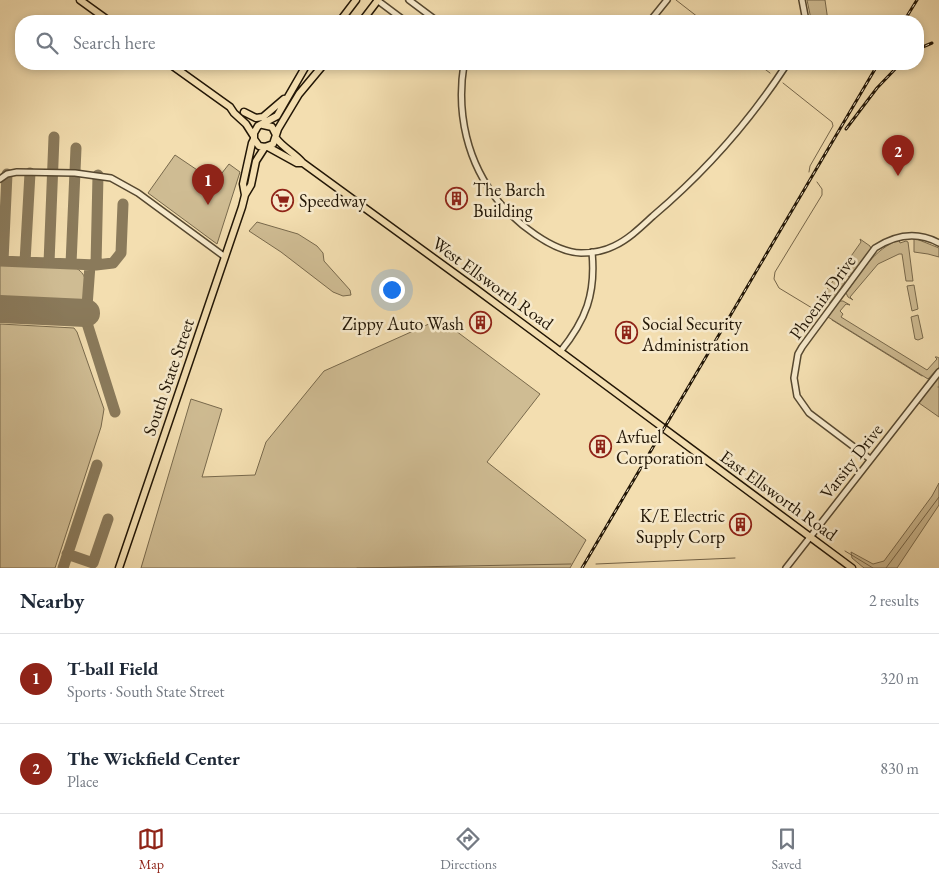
<!DOCTYPE html>
<meta charset="utf-8">
<style>
:root{--surface:#fff;--page:#f6f6f7;--text:#1f2937;--muted:#747a83;--line:#e0e1e3;--accent:#8f2418}
body{margin:0;font-family:"EB Garamond",serif;background:var(--page);color:var(--text)}
.you{position:absolute;left:391px;top:289px;width:18px;height:18px;margin:-12px;border:4px solid #fff;border-radius:50%;background:#1a73e8;box-shadow:0 0 0 8px #1a73e833}
.badge{display:grid;place-items:center;width:32px;height:32px;border-radius:50%;background:var(--accent);color:#fff;font-size:16px;font-weight:700}
.pin{position:absolute;translate:-50% -41px;filter:drop-shadow(0 1px 2px #0008)}
.pin::after{content:'';position:absolute;top:26px;width:18px;height:15px;background:inherit;clip-path:polygon(0 0,100% 0,50% 100%)}
.list{margin:0;padding:0;list-style:none}
h2{display:flex;justify-content:space-between;align-items:center;height:65px;margin:0;padding:0 20px;font-size:21px}
h2 small{font-size:16px;font-weight:400;color:var(--muted)}
.list li{display:grid;grid-template-columns:32px 1fr auto;gap:15px;align-items:center;box-sizing:border-box;height:90px;padding:0 20px;border-top:1px solid var(--line)}
.list b{display:block;font-size:19px;white-space:nowrap}
.list p{margin:0;font-size:16px;white-space:nowrap;color:var(--muted)}
.list em{font-size:16px;font-style:normal;color:var(--muted)}
.icon{flex:none;width:28px;height:28px;fill:none;stroke:currentColor;stroke-width:2;stroke-linecap:round;stroke-linejoin:round}
.map{position:relative;flex:none;width:939px;height:568px;overflow:hidden}
.search{position:absolute;background:var(--surface);box-shadow:0 2px 8px #0003;left:15px;right:15px;top:15px;height:55px;display:flex;align-items:center;gap:12px;box-sizing:border-box;padding:0 18px;border-radius:20px;color:var(--muted);font-size:19px}
.sheet{height:245px;background:var(--surface)}
nav{display:flex;justify-content:space-around;align-items:center;box-sizing:border-box;height:70px;border-top:1px solid var(--line);background:var(--surface);font-size:14px;color:var(--muted)}
nav a{display:grid;justify-items:center;gap:2px}
nav .on{color:var(--accent)}
.map>svg:first-child{display:block}
</style>
<div class="map">
<svg width="939" height="568" viewBox="0 0 939 568">
<rect width="100%" height="100%" fill="#f3deb0"/>
<filter id="stains"><feTurbulence type="fractalNoise" baseFrequency=".004" numOctaves="4"/><feColorMatrix values="0 0 0 0 .2 0 0 0 0 .09 0 0 0 0 .02 0 0 0 .5 -.17"/></filter>
<radialGradient id="worn" r=".72"><stop offset=".6" stop-color="#630" stop-opacity="0"/><stop offset="1" stop-color="#630" stop-opacity=".3"/></radialGradient>
<path fill="#cfbc93" stroke="#78694c" d="M807,0H825L828,21L811,19Z
M175,155L215,182L229,164L240,172L217,244L148,193Z
M257,222L298,234L317,246L323,253L324,261L350,290L351,295L343,296L333,292L281,252L249,231Z
M914,238L939,248V257L928,254L914,252Z
M860,239L870,246L871,249L849,277L838,269H842L861,242Z
M899,240L900,243L906,241L908,242L913,281H906L902,254H899L878,264L850,297L853,300L848,297L846,293C861,272 874,249 899,240Z
M0,265L74,267C87,273 87,284 86,296L81,302L77,303L0,299Z
M835,274L845,282L830,303L822,296L836,277Z
M914,285L918,309L912,311L907,286Z
M839,301H843L850,305L846,304L840,311L843,314L841,317L927,370L937,359L935,357H937L939,358V367L928,379L828,317Z
M918,315L923,338L918,340L915,339L911,317Z
M440,319L540,394L487,462L586,540L570,568H141L191,399L222,409L202,477L255,475L266,442L324,371Z
M0,324L74,328L77,332L104,409L101,427L55,568H0Z
M939,376V417L919,403Z
M939,483V505L897,568H864L852,558L851,552L873,564L884,561L932,496Z"/>
<g fill="none" stroke-linecap="round" stroke-linejoin="round">
<path stroke="#756549" stroke-width="1" d="M676,0L703,21
M758,64L770,73
M783,83L832,122L833,126L810,166L809,172
M817,311L779,288L774,279L775,272L822,195V189L817,182
M832,320L922,376
M938,387H939
M845,551L873,568
M596,564L735,558
M357,568L571,564
M886,568L939,497"/>
<path stroke="#8a7a5b" stroke-width="11" d="M0,261L96,265L113,263L121,253L123,204
M3,261L7,174
M25,262L30,173
M49,263L54,137
M71,264L76,148
M90,265L86,320L115,412
M96,265L98,175
M67,554L93,563L108,519
M63,568L97,465"/>
<path stroke="#8a7a5b" stroke-width="28" d="M0,309L86,313"/>
<defs>
<path id="minor" d="M377,0L405,21
M409,0L437,21
M802,0L806,21
M650,21L667,0
M464,64C456,113 467,163 499,202C517,223 552,252 581,253C592,253 604,251 614,246C629,239 641,227 653,216C705,172 750,121 787,64
M0,179L7,174L17,172L75,173L111,178L138,193L225,257
M560,352C586,320 596,294 592,252
M870,459L809,413L797,396L794,378L798,354L802,347L875,248C895,235 917,231 939,243
M786,568L939,372"/>
<path id="major" d="M80,0L109,21
M340,21L356,0
M362,21L378,0
M170,64L230,107L234,113L246,124L253,135
M244,112L256,118L263,117L284,99
M263,125L272,127L276,135L273,144L265,147L259,146L254,139V133L258,126L277,116L307,64
M276,135L278,129L299,94L324,64
M276,138C283,148 295,153 303,163L476,289L852,568
M268,147L297,163H303
M245,195L251,185L256,161L265,147
M119,568L242,207L245,195L243,184L252,143L254,139"/>
</defs>
<use href="#minor" stroke="#564830" stroke-width="8"/>
<use href="#major" stroke="#221606" stroke-width="9"/>
<use href="#minor" stroke="#f7eacc" stroke-width="5"/>
<use href="#major" stroke="#f3deb0" stroke-width="6"/>
<defs>
<path id="rail" d="M904,21L917,0
M918,49L932,43
M846,129L877,88L900,64
M582,568L878,64"/>
</defs>
<use href="#rail" stroke="#221606" stroke-width="3"/>
<use href="#rail" stroke="#f7eacc" stroke-width="1" stroke-dasharray="4" stroke-linecap="butt"/>
</g>
<defs>
<symbol id="building-ring" viewBox="-11 -11 22 22"><circle r="9.5" fill="#f7eacc" stroke="#8f2418" stroke-width="1.5"/><path d="M-4-6H4V6H1V3H-1V6H-4ZM-2.5-4.3h1.7v1.8h-1.7ZM.8-4.3h1.7v1.8H.8ZM-2.5-1h1.7V.8h-1.7ZM.8-1h1.7V.8H.8Z" fill="#8f2418"/></symbol>
<symbol id="supermarket-ring" viewBox="-11 -11 22 22"><circle r="9.5" fill="#f7eacc" stroke="#8f2418" stroke-width="1.5"/><path d="M-6-5.5h2.5l.6 2H6L4.5 2H-2.5L-4.4-4H-6ZM-1.5 3.2a1.3 1.3 0 1 0 .1 0ZM3 3.2a1.3 1.3 0 1 0 .1 0Z" fill="#8f2418"/></symbol>
</defs>
<g fill-rule="evenodd">
<use href="#building-ring" x="444" y="186" width="25" height="25"/>
<use href="#supermarket-ring" x="270" y="188" width="25" height="25"/>
<use href="#building-ring" x="468" y="310" width="25" height="25"/>
<use href="#building-ring" x="614" y="320" width="25" height="25"/>
<use href="#building-ring" x="588" y="434" width="25" height="25"/>
<use href="#building-ring" x="728" y="512" width="25" height="25"/>
</g>
<g text-anchor="middle" dominant-baseline="central" stroke-width="5" stroke-linejoin="round" paint-order="stroke">
<g font-size="18" fill="#221606" stroke="#f7eacc" text-anchor="start">
<text x="473" y="189">The Barch<tspan x="473" dy="21">Building</tspan></text>
<text x="299" y="200">Speedway</text>
<text x="464" y="323" text-anchor="end">Zippy Auto Wash</text>
<text x="642" y="323">Social Security<tspan x="642" dy="21">Administration</tspan></text>
<text x="616" y="436">Avfuel<tspan x="616" dy="21">Corporation</tspan></text>
<text x="725" y="515" text-anchor="end">K/E Electric<tspan x="725" dy="21">Supply Corp</tspan></text>
</g>
<g font-size="18" fill="#221606" stroke="#f7eacc">
<text transform="translate(493 283) rotate(36)">West Ellsworth Road</text>
<text transform="translate(822 297) rotate(-54)">Phoenix Drive</text>
<text transform="translate(168 377) rotate(-71)">South State Street</text>
<text transform="translate(851 461) rotate(-52)">Varsity Drive</text>
<text transform="translate(779 495) rotate(36)">East Ellsworth Road</text>
</g>
</g>
<rect width="100%" height="100%" filter="url(#stains)"/>
<rect width="100%" height="100%" fill="url(#worn)"/>
</svg>
<div class="you"></div>
<div class="pin badge" style="left:208px;top:205px">1</div>
<div class="pin badge" style="left:898px;top:176px">2</div>
<div class="search"><svg class="icon" aria-label="search" viewBox="0 0 24 24"><circle cx="10" cy="10" r="6"/><path d="M15 15l6 6"/></svg>Search here</div>
</div>
<section class="sheet">
<h2>Nearby<small>2 results</small></h2>
<ul class="list">
<li><span class="badge">1</span><div><b>T-ball Field</b><p>Sports · South State Street</p></div><em>320 m</em></li>
<li><span class="badge">2</span><div><b>The Wickfield Center</b><p>Place</p></div><em>830 m</em></li>
</ul>
</section>
<nav>
<a class="on"><svg class="icon" aria-label="map" viewBox="0 0 24 24"><path d="M3 6l6-2 6 2 6-2v14l-6 2-6-2-6 2zM9 4v14M15 6v14"/></svg>Map</a>
<a><svg class="icon" aria-label="directions" viewBox="0 0 24 24"><path d="M12 3l9 9-9 9-9-9zM9 14v-3h6M13 9l2 2-2 2"/></svg>Directions</a>
<a><svg class="icon" aria-label="saved" viewBox="0 0 24 24"><path d="M7 4h10v16l-5-4-5 4z"/></svg>Saved</a>
</nav>
